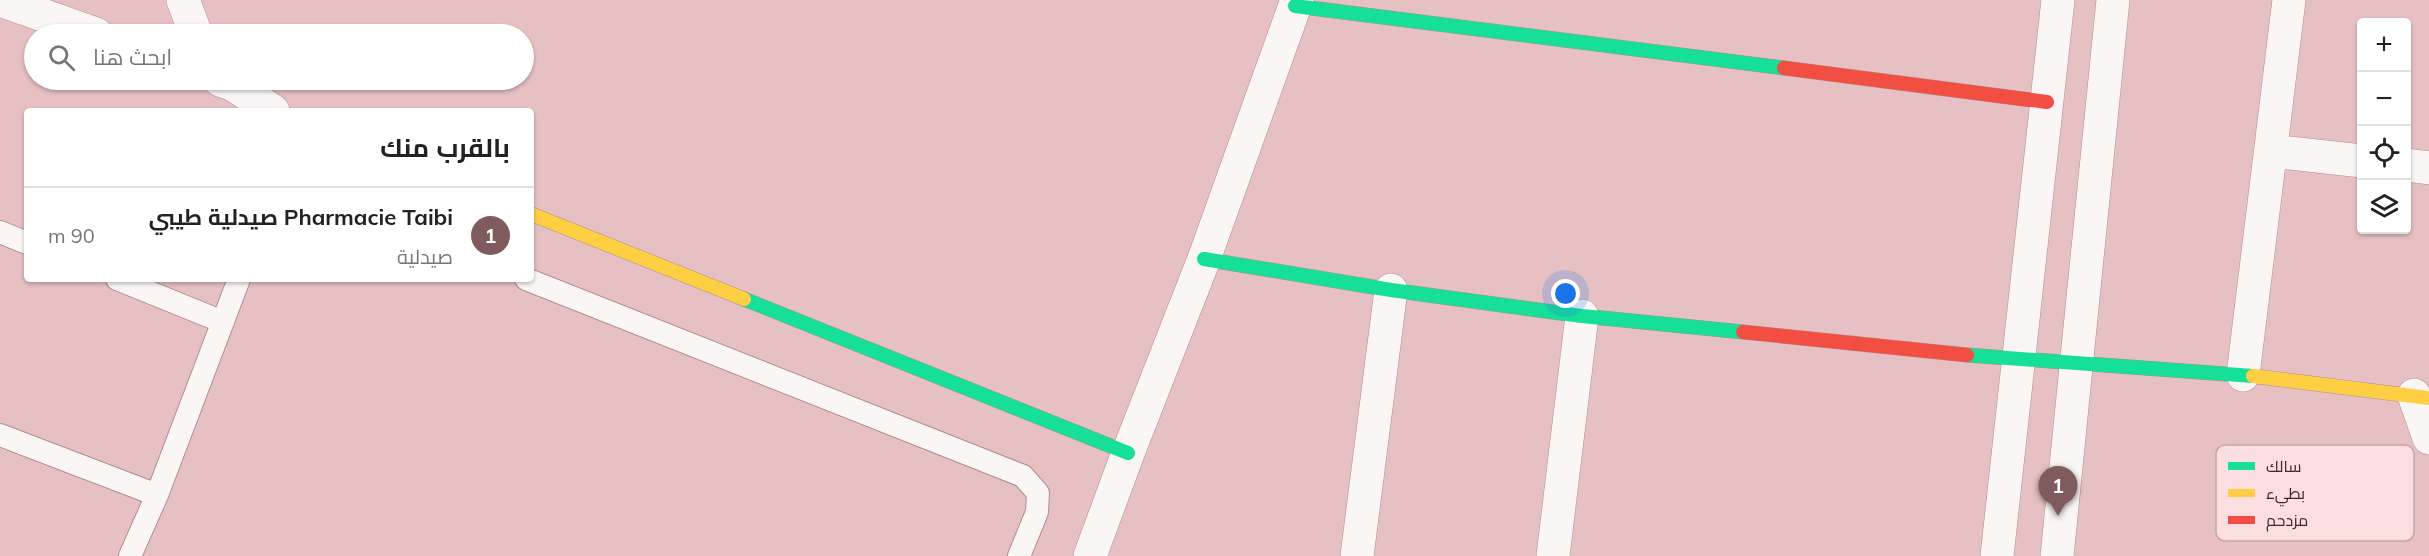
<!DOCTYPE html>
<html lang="ar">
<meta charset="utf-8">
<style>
:root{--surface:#fff;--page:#f2f2f2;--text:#222;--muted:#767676;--line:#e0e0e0;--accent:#805b5e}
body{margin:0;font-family:Mulish,Cairo,sans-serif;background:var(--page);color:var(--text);direction:rtl}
.controls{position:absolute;right:18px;top:18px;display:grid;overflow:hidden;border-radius:6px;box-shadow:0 2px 4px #0004}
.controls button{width:54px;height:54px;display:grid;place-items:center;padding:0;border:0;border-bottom:2px solid var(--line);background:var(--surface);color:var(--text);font:30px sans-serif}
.you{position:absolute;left:1566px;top:294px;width:21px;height:21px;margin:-15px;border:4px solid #fff;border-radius:50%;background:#1a73e8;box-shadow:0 0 0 9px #1a73e833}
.badge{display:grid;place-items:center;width:39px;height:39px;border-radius:50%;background:var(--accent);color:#fff;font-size:20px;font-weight:700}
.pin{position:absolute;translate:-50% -50px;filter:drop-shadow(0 2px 3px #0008)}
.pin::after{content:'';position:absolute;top:32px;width:21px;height:18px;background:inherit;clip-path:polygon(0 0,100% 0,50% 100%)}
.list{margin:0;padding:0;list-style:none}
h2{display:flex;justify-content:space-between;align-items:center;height:78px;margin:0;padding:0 24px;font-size:26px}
h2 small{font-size:20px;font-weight:400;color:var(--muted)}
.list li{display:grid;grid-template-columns:39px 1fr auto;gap:18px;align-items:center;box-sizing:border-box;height:96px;padding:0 24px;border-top:2px solid var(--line)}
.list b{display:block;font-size:22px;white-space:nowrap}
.list p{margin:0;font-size:20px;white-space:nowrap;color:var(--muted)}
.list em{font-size:20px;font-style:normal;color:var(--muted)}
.icon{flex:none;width:33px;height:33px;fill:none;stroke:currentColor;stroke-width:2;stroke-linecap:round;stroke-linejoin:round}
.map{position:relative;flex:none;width:2429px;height:556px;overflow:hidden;direction:ltr}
.search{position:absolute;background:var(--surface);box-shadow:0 2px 4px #0004;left:24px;top:24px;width:510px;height:66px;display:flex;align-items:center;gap:15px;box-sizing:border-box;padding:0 21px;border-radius:33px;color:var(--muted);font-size:22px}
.panel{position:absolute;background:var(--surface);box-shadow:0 2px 4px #0004;left:24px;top:108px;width:510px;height:174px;border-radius:6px;direction:rtl}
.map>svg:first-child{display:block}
</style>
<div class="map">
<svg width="2429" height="556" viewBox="0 0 2429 556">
<rect width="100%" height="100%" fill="#e7c0c3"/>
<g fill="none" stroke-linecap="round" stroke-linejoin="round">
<defs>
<path id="lane" d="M0,232L27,243
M117,279L223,322
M526,279L1023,476L1038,493L1037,512L1019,556
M0,435L157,495
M130,556L157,495L239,279"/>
<path id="street" d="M0,0L96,34
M183,0L196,34
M220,80L232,84L273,111
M2272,151L2362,161
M2406,165L2429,168
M2243,375L2289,0
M2414,395L2429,438
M1090,556L1128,453L1204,259L1297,0
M1357,556L1391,290
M1553,556L1582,316
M1997,556L2058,0
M2057,556L2113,0"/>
<path id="fast" d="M1295,6L1784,68
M1204,259L1391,290L1582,316L1743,332
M744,299L1128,453
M1967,355L2253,376"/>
<path id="slow" d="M531,214L744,299
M2253,376L2429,398"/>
<path id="jam" d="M1784,68L2047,102
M1743,332L1967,355"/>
</defs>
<use href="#lane" stroke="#ae8d91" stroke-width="24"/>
<use href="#street" stroke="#ae8d91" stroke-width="34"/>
<use href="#fast" stroke="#ae8d91" stroke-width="15"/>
<use href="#slow" stroke="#ae8d91" stroke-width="15"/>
<use href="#jam" stroke="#ae8d91" stroke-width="15"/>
<use href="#lane" stroke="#fbf6f6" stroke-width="22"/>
<use href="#street" stroke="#fbf6f6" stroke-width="33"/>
<use href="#fast" stroke="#16e098" stroke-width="14"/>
<use href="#slow" stroke="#ffcf43" stroke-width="14"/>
<use href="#jam" stroke="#f24e42" stroke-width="14"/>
</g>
<rect x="2216" y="445" width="198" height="96" rx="9" fill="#fbdee0" stroke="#c5a6a9" stroke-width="1.5"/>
<rect x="2228" y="462" width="27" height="8" fill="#16e098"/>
<rect x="2228" y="489" width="27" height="8" fill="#ffcf43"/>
<rect x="2228" y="516" width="27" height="8" fill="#f24e42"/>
<g font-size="16" fill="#482428">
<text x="2266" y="472">سالك</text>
<text x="2266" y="499">بطيء</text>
<text x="2266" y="526">مزدحم</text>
</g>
</svg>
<div class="controls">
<button>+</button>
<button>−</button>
<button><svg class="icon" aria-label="locate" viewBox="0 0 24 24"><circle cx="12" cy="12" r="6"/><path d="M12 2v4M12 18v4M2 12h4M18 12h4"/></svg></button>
<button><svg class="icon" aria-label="layers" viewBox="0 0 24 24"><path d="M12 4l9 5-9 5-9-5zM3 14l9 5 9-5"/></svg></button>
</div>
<div class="you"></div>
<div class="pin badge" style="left:2058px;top:516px">1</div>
<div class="search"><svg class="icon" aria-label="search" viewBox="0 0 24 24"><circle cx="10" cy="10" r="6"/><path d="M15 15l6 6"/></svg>ابحث هنا</div>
<section class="panel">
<h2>بالقرب منك<small></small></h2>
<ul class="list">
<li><span class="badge">1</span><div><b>Pharmacie Taibi صيدلية طيبي</b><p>صيدلية</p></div><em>90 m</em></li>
</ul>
</section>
</div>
